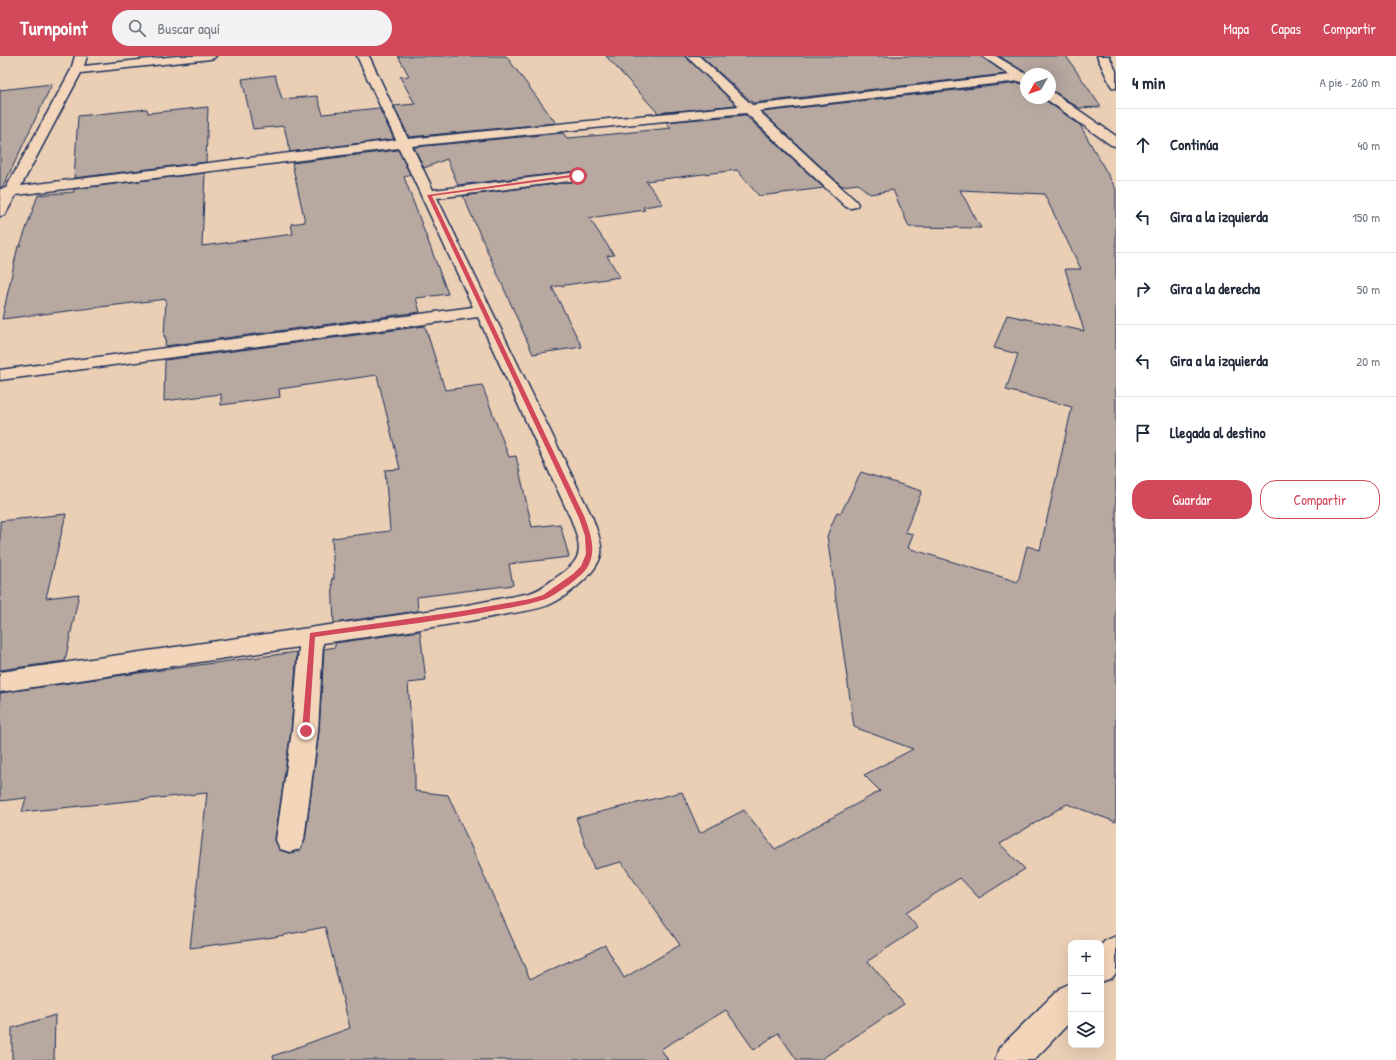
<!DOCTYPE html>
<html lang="es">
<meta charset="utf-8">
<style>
:root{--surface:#fff;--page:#f2f2f3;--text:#1f2937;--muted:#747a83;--line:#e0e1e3;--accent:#d1495b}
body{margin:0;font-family:"Patrick Hand",sans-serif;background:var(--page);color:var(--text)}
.controls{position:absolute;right:12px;bottom:12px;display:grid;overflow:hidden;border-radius:8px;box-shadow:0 4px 16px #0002}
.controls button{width:36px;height:36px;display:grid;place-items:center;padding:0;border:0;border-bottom:1px solid var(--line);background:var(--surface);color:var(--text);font:20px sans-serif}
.compass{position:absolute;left:1020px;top:12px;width:36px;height:36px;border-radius:50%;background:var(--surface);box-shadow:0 4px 16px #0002;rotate:230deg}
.stop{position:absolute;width:12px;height:12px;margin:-9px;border:3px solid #d1495b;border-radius:50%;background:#fff}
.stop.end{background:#d1495b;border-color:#fff;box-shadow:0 1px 4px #0008}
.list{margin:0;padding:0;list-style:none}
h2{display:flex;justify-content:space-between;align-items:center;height:52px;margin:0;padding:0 16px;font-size:17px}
h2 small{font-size:13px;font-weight:400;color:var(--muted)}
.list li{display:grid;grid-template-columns:26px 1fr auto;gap:12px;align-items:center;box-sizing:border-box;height:72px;padding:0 16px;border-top:1px solid var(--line)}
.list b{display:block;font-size:15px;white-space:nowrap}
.list em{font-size:13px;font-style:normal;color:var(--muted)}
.actions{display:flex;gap:8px;padding:12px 16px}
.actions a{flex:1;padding:9px 0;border:1px solid var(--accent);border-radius:16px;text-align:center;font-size:14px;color:var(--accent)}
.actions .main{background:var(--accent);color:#fff}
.icon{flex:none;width:22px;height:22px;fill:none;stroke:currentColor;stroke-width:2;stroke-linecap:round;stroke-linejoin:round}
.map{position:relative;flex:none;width:1116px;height:1004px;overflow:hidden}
header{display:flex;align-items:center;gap:24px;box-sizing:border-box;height:56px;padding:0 20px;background:var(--accent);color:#fff}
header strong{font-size:19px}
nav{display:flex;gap:22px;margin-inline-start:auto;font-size:14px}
.search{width:280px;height:36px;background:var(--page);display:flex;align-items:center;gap:10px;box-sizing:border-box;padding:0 14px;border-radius:22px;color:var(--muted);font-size:15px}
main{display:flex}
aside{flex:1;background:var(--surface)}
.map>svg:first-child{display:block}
</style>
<header>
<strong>Turnpoint</strong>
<div class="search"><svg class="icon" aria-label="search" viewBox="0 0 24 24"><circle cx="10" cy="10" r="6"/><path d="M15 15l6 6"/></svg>Buscar aquí</div>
<nav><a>Mapa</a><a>Capas</a><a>Compartir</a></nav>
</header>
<main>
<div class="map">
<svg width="1116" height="1004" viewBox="0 0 1116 1004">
<rect width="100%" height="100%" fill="#eacfb5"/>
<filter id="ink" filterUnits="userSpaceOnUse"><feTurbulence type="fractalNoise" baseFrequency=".025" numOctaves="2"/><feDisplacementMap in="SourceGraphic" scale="8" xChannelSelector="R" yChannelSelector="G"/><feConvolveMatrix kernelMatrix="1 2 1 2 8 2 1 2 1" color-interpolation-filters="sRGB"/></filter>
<g filter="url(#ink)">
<path fill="#b7a8a0" stroke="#1b2f5e" d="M398,0H506L556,67L409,81L394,50L415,48L400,21L409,20Z
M606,0H685L736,49L658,57Z
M701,0H981L1006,18L753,47Z
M999,0H1066L1101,51L1079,52L1055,36L1050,35V18H1028Z
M275,19L282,43L317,40L323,58L379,52L394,83L290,96L284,70L253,73L242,23Z
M1019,27L1026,29V42H1045V44L1080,69L1116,133V766L1067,748L1000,788L1025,813L979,842L960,822L905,857L918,872L868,905L904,948L820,1004H797L778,977L754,994L726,954L661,993L668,1004H274L273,1000L350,972L325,871L274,881L190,892L207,737L22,756L26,742L0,745V637L116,620L297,596L291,675L275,784L280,794L290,797L300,794L305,784L319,675L324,593L335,591V587L420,575L426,625L408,627L415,718V735L448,739L530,923L605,889L624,922L680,889L621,806L594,813L576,762L682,736L700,777L744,754L775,793L880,735L864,719L913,693L854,671L827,480L837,456L841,457L861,416L922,435L905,476L913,478L908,492L1018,526L1027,490L1040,494L1072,351L1006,334L1018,298L994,292L1007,259L1084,275L1065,213H1081L1044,138L960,134L981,172L909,171L893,134L870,138L858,128L842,130L762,56Z
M52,28L3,131H0V34Z
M208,51L206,106L74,122L78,60L147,53L148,57Z
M745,59L824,132L759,140L737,114L646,125L663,148L643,151L645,154L589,162L614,199L607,200L620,221L552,231L582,291L533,298L463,140L578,125L584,124L586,119L583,116L578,115L458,129L447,103L424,112L414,91L563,77L567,82L603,79L671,72L666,66Z
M398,94L410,118L404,121L448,238L416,242L420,256L165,290L166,281H164L166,243L2,263L18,190H20L38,139L74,136V133L205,117L202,190L293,178L291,168L305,166L292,107Z
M425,270L445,334L482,329L509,401L516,400L532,471L560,468L569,501L509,508L513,529L417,541L418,555L334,567L332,522L334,523L332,482L390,475L385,414L400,413L377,319L279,333L280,341L221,349V338L164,345L165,304Z
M66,458L46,542L79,538L65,605L0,614V465Z
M55,959L54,1004H12V972Z"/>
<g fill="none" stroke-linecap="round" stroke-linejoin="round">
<defs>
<path id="minor" d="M75,0H87L84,10L177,0H216L214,2L210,3L81,17L21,130L396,84L357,0H369L408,83L739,50L686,0H699L752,49L1010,19L982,0H996L1026,18V28L1019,25L759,55L856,145L858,148L856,151L851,152L846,151L746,57L412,90L433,134L578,116L583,117L585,120L583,123L578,124L437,142L593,463C596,473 603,487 601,498C598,516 569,539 553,547C537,555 515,556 497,560C439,571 381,579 323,587L318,675L304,784L300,793L290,796L280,793L276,784L292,675L299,591L0,636V616L462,550L530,537C539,534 546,529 554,523C584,503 583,495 571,463L478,261L0,324V314L473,251L399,92L16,139L5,159L0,160V133L6,132L71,14Z
M1050,36L1054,37L1116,80V90L1111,89L1046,43L1050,42Z"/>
<path id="major" d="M1097,0H1109L1116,15V32L1112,31L1110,28Z
M1116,880V917L1112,922L1101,926V889L1105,885Z
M1071,927V965L1034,1004H995L999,992L1060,932Z"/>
</defs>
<use href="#minor" stroke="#1b2f5e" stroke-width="3"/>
<use href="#major" stroke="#1b2f5e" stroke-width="3"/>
<use href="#minor" fill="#f3d6b9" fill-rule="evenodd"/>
<use href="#major" fill="#f3d6b9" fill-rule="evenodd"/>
</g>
</g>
<path fill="#d1495b" d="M578,118L579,120L432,140L585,462C591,479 597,496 587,512C580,522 557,538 546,543C525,550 502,553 481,557C426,567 370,573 315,581L309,675L306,678L303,677L302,675L310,577L462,555L530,543L543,539L573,518L581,510L586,498L585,480L579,462L427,139Z"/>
</svg>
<div class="controls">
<button>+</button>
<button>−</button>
<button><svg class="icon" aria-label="layers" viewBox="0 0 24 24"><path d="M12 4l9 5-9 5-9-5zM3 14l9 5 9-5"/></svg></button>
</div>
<svg class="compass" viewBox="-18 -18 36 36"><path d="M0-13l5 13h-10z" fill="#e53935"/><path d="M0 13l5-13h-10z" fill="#747a83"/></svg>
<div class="stop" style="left:578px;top:120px"></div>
<div class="stop end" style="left:306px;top:675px"></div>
</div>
<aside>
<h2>4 min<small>A pie · 260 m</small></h2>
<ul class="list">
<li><svg class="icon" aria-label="ahead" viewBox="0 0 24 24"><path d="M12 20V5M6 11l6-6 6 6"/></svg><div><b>Continúa</b></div><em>40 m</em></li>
<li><svg class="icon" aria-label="left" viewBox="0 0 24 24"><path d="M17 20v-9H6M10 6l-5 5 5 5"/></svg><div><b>Gira a la izquierda</b></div><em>150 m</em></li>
<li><svg class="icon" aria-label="right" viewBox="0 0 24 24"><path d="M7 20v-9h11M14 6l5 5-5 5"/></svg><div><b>Gira a la derecha</b></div><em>50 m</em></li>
<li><svg class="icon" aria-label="left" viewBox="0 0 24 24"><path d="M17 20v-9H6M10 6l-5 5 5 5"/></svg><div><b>Gira a la izquierda</b></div><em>20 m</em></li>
<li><svg class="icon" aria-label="arrive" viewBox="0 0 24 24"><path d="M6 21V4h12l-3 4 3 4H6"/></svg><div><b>Llegada al destino</b></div></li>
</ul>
<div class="actions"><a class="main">Guardar</a><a>Compartir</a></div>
</aside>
</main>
